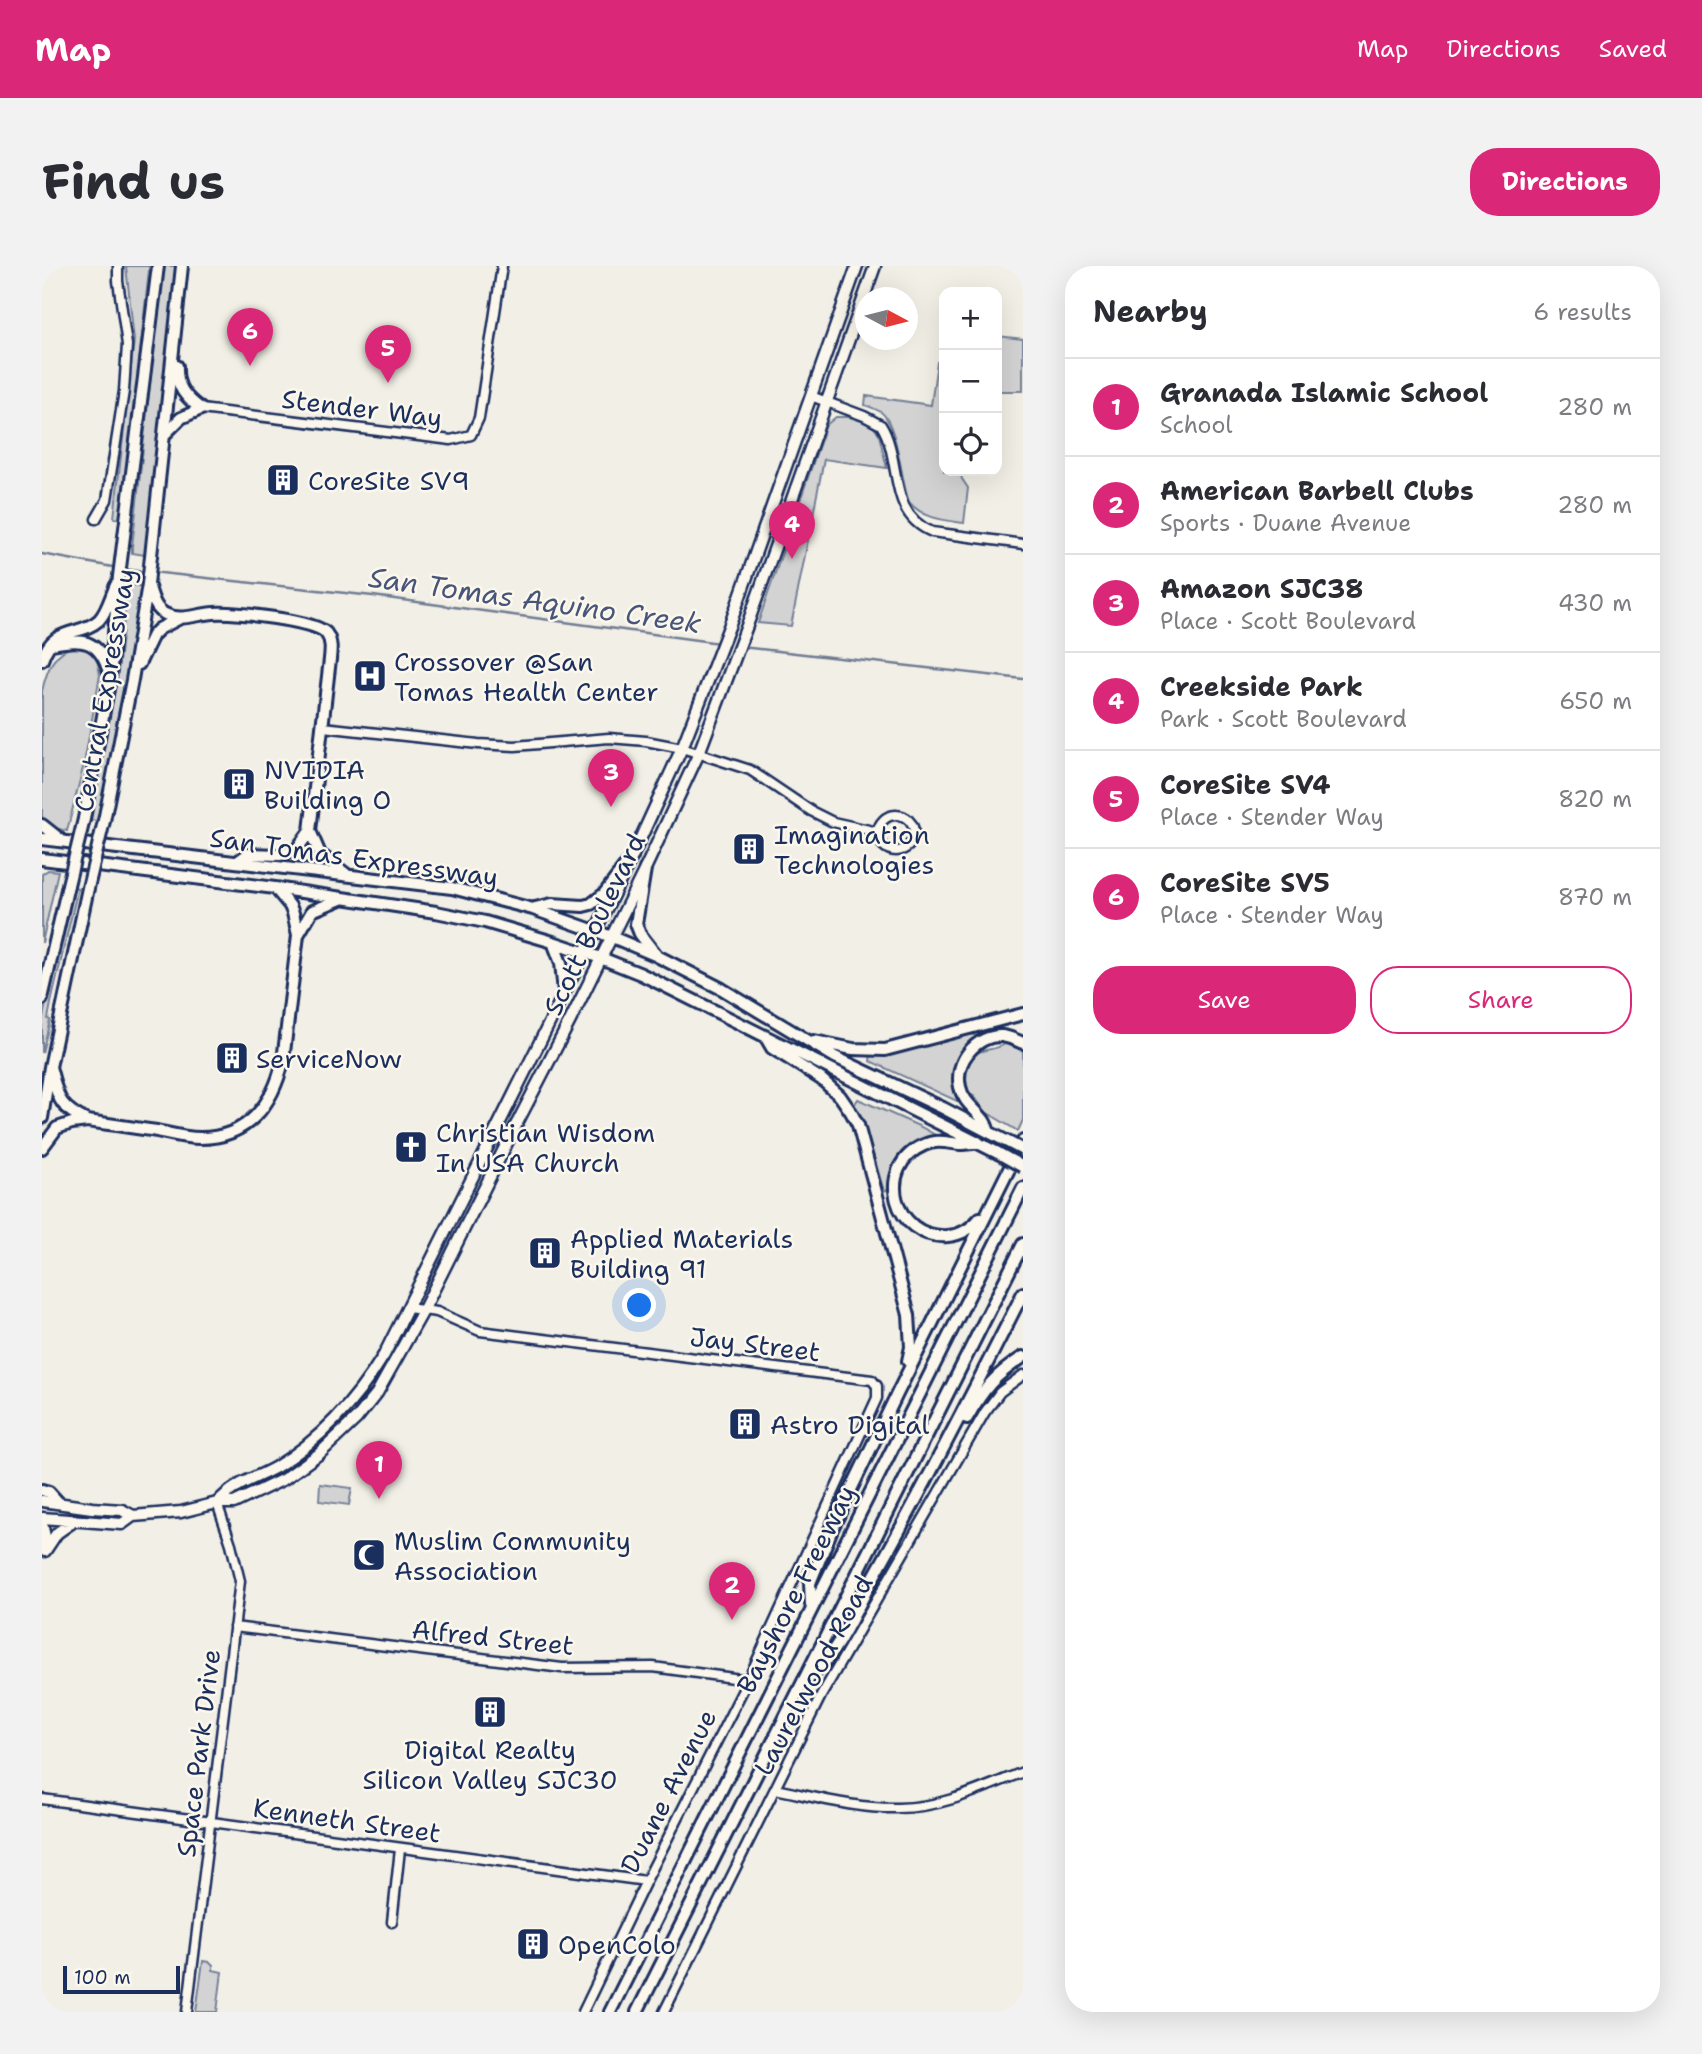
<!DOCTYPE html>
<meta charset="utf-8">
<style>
:root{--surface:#fff;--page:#f2f2f3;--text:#2b2b33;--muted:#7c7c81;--line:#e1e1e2;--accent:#db2777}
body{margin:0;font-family:"Shantell Sans",sans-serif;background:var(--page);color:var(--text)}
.controls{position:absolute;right:21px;top:21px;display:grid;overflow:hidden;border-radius:14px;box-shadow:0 7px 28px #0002}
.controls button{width:63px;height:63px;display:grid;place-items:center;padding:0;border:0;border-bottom:2px solid var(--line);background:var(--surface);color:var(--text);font:35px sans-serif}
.compass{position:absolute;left:813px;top:21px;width:63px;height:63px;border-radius:50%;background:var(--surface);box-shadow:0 7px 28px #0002;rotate:97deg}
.scale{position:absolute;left:21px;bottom:18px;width:117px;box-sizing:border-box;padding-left:7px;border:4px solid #1b2f5e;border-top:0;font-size:19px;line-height:24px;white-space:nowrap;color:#1b2f5e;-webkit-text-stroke:5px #fbf7ec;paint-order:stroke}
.you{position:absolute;left:598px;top:1040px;width:24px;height:24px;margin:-18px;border:5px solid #fff;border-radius:50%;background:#1a73e8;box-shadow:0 0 0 10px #1a73e833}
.badge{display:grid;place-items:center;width:46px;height:46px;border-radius:50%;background:var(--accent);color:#fff;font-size:23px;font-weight:700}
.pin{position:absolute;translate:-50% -58px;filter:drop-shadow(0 2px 4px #0008)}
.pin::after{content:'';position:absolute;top:37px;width:24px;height:21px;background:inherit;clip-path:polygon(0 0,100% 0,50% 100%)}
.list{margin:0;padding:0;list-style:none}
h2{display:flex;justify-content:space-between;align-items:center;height:91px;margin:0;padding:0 28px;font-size:30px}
h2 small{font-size:23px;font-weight:400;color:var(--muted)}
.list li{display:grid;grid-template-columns:46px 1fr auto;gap:21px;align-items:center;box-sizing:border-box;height:98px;padding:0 28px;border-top:2px solid var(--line)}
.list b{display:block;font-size:26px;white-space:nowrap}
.list p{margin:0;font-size:23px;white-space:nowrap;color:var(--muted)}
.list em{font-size:23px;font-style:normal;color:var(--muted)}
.actions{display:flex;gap:14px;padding:21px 28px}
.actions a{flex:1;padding:16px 0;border:2px solid var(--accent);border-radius:28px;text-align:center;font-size:24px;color:var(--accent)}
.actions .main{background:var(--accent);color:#fff}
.icon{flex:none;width:38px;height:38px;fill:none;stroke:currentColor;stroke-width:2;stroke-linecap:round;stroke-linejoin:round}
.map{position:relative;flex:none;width:981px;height:1746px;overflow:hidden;border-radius:28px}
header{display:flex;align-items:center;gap:42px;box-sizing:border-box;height:98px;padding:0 35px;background:var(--accent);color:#fff}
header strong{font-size:33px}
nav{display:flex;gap:38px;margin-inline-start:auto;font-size:24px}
.intro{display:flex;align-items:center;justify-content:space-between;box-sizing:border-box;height:168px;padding:0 42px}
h1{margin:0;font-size:49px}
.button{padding:18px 32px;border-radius:28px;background:var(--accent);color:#fff;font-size:24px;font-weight:700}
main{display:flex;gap:42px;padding:0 42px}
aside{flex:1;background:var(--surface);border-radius:28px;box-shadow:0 7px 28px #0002}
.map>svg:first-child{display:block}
</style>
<header>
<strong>Map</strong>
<nav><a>Map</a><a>Directions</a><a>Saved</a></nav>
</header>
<div class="intro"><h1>Find us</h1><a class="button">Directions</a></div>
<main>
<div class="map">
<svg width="981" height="1746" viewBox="0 0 981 1746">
<rect width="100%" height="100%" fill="#f2efe6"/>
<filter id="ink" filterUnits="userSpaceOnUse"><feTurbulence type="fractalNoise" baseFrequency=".0143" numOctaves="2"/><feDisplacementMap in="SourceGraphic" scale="14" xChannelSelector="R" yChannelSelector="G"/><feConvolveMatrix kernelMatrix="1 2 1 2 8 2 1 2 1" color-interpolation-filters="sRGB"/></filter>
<g filter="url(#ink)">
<path fill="#d2d3d2" stroke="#768198" stroke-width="2" d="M84,0H107V4L80,253L72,252L92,74Z
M121,0H135L103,289L90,287V281Z
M955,70L981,73V125H955Z
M895,96L902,97V205H918L920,213L926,222L922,257C901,254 882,253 867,236C859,215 856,159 839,146C834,143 828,141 823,139L824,130L889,139Z
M794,151H807L830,158L837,169L845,202L782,193L749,360L716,357L784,159Z
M86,319L99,320C89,395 74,470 59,544L56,555L47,554L75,413Z
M36,379L46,383L55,392L58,409L42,498L25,565L13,562L0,554V425C5,403 12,384 36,379Z
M6,604L16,605L0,677V608Z
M31,621L36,622L9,737L6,753L8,754L0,787V755Z
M929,765L934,771C913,785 903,814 917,836L828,795L829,788Z
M963,778L975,782L981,786V854L976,865L944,846L931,829L928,830C923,817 921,797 935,787C942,783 954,784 963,778Z
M816,833L879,861L897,871L853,900L850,907L848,923L842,925L826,871L812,839Z
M278,1218L310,1222L307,1239L277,1235Z
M161,1695L168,1696L171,1699V1704L180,1706L175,1746H154Z"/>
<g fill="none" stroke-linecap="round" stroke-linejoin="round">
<path stroke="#707b93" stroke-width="2.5" d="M0,288L76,302
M82,303L104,306
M110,306L331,330L677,377
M700,381L981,413"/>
<defs>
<path id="minor" d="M769,130L822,150L839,159C861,194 844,247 890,266L981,278
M159,143L409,174L429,169L437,152L460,0
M54,253L65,234L82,125L85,79L76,15V0
M281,461L436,478L473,480L567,472L604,475L640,482L708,504L769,545L791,556L836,566
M836 567a18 18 0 1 1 36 0a18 18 0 1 1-36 0Z
M366,1042L395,1046L438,1065L830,1114L835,1120V1132L706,1414L604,1615L541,1746
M192,1361L520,1402L611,1401L706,1414
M733,1523C773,1531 815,1543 856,1542C900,1542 941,1522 981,1506
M0,1533L604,1615
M350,1656L358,1583
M145,1746L198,1315L189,1278L175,1237
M622,1746L779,1430L943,1146L958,1126L981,1109"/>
<path id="major" d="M0,1235L50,1242L80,1244L91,1250
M175,1237C194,1216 211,1214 234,1201C280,1173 314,1135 342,1089L590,591L640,482L690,353L815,0
M0,1252L80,1258L91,1250L139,1246L175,1237H192L242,1213L277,1188L315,1152L335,1127L381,1045L472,863L528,755L603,603L657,487L706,357L833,0
M0,1257L3,1271V1284
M3,1285L15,1267L32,1255"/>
<path id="highway" d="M135,100C134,121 143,131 159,143
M122,169L139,152L159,143
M107,321C110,331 113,343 123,348C139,356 155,348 172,347C191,346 272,354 284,367C290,375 289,384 288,393L268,565L278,588L304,608
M10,378C40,372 57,373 67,406
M0,394C11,359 38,371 57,354C65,346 69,330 74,319
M97,398L111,369L117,363L138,352
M42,553L68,412L77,310L116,0
M62,555L90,414L106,318L140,0
M0,559L19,574
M0,573L410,622L491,643L570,671L615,690L680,723L793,791L901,842L962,874
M0,593L233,622L394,646L443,656L511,676L559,692L599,708L956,887
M195,596L206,588L238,589L255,583L268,565
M603,603L594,658L598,668L615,690
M493,642L510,638L541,640L549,638L562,628L590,591
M256,669L270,645L299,633
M511,676L519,697L522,726
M0,733L26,619
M723,770L730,782L779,813L798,830L809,846L816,859L867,1049L869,1081L866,1095
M772,775L811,783L843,784L981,748
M8,801C17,832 14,839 45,855C69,858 92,862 115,865C129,868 144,872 158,872C206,872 231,838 241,795L256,669L251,647L248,640L233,622
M0,852L8,801L46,622
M947,866C945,861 944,856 940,852C932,842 921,835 918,821C912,796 934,769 960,770C968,771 974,774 981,777
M936,876C930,877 924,878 919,878C906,877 895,873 882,879C832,900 851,974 906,970C919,969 930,962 938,952
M0,882L15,862L30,857L45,855
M925,1152C942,1122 952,1110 981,1091
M0,1224L7,1226L16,1236
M769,1339L768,1317L790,1263L855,1128L981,875
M767,1412C794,1390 813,1346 830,1314C883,1220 932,1124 981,1027
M568,1746L981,922
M595,1746L981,978"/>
</defs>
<use href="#minor" stroke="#1b2f5e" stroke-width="13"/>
<use href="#major" stroke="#1b2f5e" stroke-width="15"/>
<use href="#highway" stroke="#1b2f5e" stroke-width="16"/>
<use href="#minor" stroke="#fbf7ec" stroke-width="8"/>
<use href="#major" stroke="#fbf7ec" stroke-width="10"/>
<use href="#highway" stroke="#fbf7ec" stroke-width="10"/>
<defs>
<path id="highway-bridge" d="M26,619L42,553
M46,622L62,555
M962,874L981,884
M956,887L981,901"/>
</defs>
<use href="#highway-bridge" stroke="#1b2f5e" stroke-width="16" stroke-linecap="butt"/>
<use href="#highway-bridge" stroke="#fbf7ec" stroke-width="10"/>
</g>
</g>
<defs>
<symbol id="building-square" viewBox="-11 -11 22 22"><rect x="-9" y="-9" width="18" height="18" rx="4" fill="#1b2f5e" stroke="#fbf7ec"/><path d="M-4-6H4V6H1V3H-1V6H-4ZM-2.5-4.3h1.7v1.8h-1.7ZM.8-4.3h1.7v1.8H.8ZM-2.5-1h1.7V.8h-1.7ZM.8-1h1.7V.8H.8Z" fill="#fff"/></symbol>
<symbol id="hospital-square" viewBox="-11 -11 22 22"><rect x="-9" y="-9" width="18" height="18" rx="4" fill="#1b2f5e" stroke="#fbf7ec"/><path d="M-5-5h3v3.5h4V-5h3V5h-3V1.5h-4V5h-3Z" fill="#fff"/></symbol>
<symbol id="church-square" viewBox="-11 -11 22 22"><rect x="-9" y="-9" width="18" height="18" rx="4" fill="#1b2f5e" stroke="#fbf7ec"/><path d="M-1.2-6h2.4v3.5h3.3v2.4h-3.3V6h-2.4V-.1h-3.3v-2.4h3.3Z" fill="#fff"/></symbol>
<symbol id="mosque-square" viewBox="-11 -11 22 22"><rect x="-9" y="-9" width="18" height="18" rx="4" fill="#1b2f5e" stroke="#fbf7ec"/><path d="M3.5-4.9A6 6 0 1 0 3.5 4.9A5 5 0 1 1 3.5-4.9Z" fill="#fff"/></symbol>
</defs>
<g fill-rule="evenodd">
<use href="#building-square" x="222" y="195" width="38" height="38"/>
<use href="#hospital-square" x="309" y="391" width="38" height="38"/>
<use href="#building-square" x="178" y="499" width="38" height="38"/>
<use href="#building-square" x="688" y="564" width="38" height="38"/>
<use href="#building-square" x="171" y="773" width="38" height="38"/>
<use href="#church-square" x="350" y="862" width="38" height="38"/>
<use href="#building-square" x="484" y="968" width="38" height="38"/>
<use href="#building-square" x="684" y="1139" width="38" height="38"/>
<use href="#mosque-square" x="308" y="1270" width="38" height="38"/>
<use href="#building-square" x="429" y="1427" width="38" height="38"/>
<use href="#building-square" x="472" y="1659" width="38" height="38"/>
</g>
<g text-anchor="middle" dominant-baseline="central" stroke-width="5" stroke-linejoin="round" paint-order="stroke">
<g font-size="26" fill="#1b2f5e" stroke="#fbf7ec">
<text transform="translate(320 142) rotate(7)">Stender Way</text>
<text transform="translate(62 424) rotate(-80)">Central Expressway</text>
<text transform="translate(312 591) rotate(8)">San Tomas Expressway</text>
<text transform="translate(552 658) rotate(-64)">Scott Boulevard</text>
<text transform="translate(713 1078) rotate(7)">Jay Street</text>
<text transform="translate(754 1323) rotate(-63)">Bayshore Freeway</text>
<text transform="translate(451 1371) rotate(6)">Alfred Street</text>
<text transform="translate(771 1409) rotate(-62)">Laurelwood Road</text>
<text transform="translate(156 1487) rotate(-83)">Space Park Drive</text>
<text transform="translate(626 1525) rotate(-63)">Duane Avenue</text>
<text transform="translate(305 1554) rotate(8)">Kenneth Street</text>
</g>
<g font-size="26" fill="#1b2f5e" stroke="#fbf7ec" text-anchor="start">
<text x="266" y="214">CoreSite SV9</text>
<text x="352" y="395">Crossover @San<tspan x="352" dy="30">Tomas Health Center</tspan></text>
<text x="222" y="503">NVIDIA<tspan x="222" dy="30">Building O</tspan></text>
<text x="732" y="568">Imagination<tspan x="732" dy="30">Technologies</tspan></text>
<text x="214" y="792">ServiceNow</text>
<text x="394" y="866">Christian Wisdom<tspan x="394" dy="30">In USA Church</tspan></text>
<text x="528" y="972">Applied Materials<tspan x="528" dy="30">Building 91</tspan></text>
<text x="728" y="1158">Astro Digital</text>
<text x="352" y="1274">Muslim Community<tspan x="352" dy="30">Association</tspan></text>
<text x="448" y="1483" text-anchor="middle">Digital Realty<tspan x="448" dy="30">Silicon Valley SJC30</tspan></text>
<text x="516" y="1678">OpenColo</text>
</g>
<g font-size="28" font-style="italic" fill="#465579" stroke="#fbf7ec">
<text transform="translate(493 334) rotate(8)">San Tomas Aquino Creek</text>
</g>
</g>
</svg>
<div class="controls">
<button>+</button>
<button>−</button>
<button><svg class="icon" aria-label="locate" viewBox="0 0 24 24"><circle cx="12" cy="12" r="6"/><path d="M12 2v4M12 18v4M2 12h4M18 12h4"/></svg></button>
</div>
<svg class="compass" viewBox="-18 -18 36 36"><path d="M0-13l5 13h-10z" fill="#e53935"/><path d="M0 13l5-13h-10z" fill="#7c7c81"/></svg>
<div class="scale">100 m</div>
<div class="you"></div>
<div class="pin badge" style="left:337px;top:1233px">1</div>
<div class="pin badge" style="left:690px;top:1354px">2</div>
<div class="pin badge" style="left:569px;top:541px">3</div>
<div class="pin badge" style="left:750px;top:293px">4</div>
<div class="pin badge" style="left:346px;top:117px">5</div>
<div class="pin badge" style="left:208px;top:100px">6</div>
</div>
<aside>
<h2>Nearby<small>6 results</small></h2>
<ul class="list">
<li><span class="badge">1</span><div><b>Granada Islamic School</b><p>School</p></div><em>280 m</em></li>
<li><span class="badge">2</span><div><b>American Barbell Clubs</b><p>Sports · Duane Avenue</p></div><em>280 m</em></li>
<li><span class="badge">3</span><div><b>Amazon SJC38</b><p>Place · Scott Boulevard</p></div><em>430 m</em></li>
<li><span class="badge">4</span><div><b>Creekside Park</b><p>Park · Scott Boulevard</p></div><em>650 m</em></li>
<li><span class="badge">5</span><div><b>CoreSite SV4</b><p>Place · Stender Way</p></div><em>820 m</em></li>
<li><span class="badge">6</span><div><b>CoreSite SV5</b><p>Place · Stender Way</p></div><em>870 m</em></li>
</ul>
<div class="actions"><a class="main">Save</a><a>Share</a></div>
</aside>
</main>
